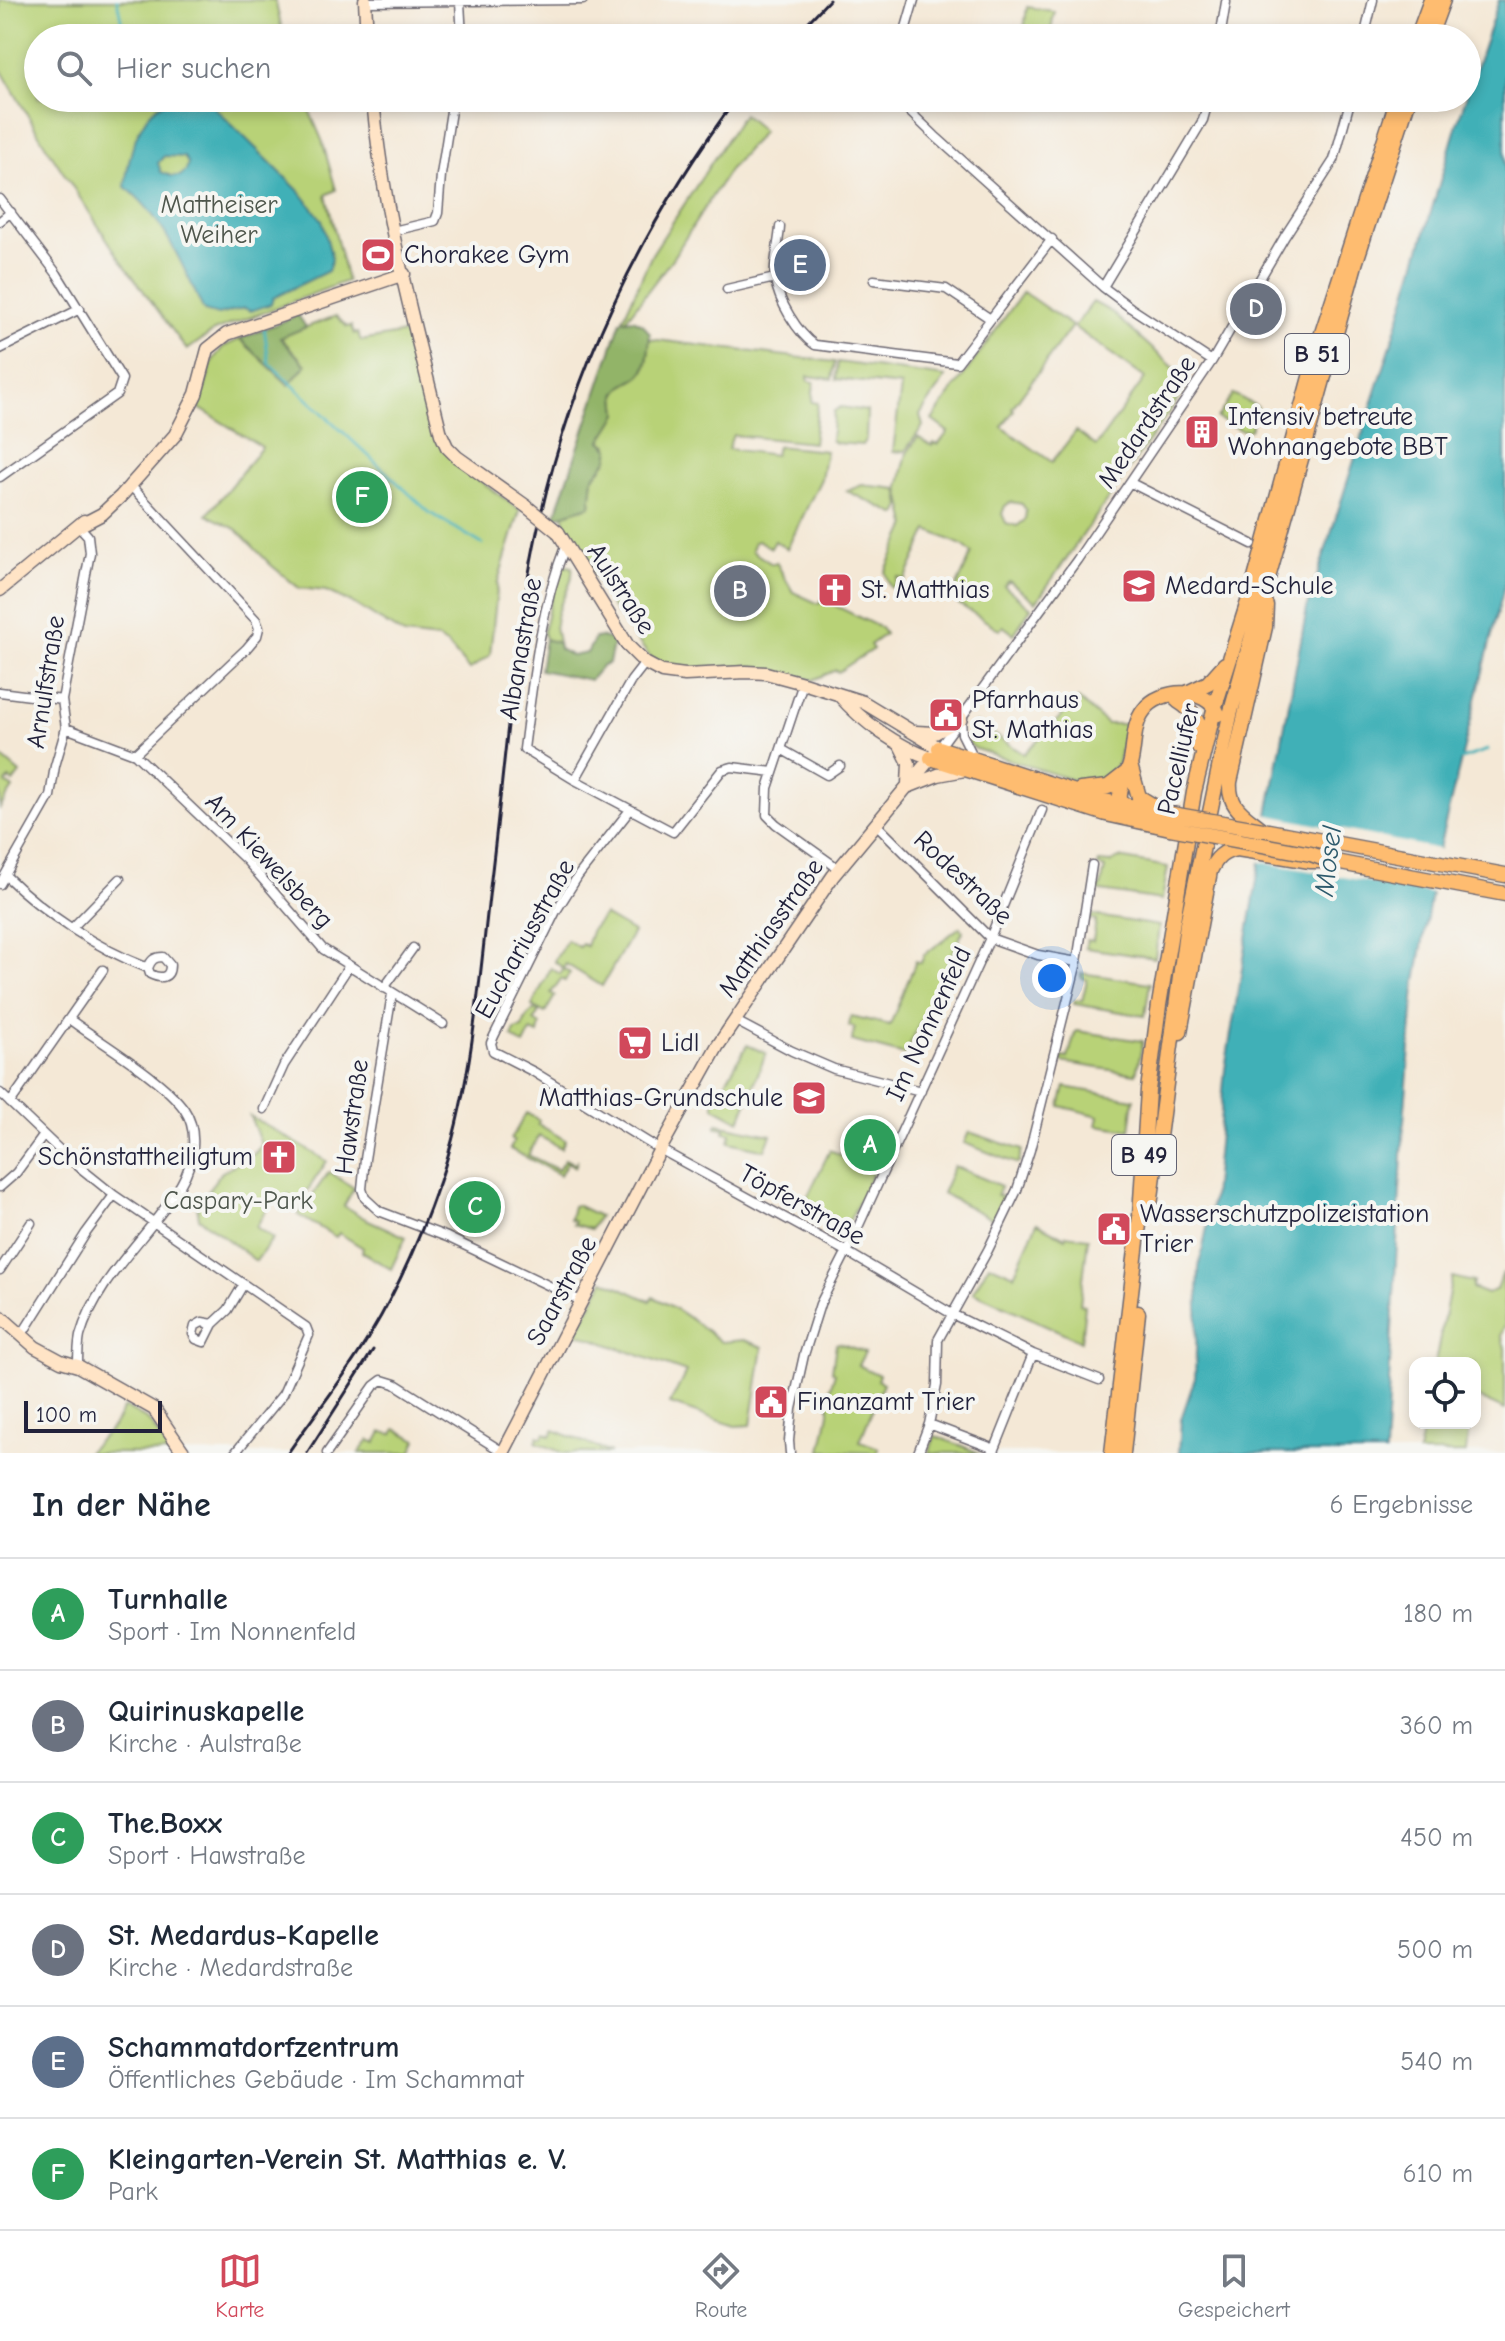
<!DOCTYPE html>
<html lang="de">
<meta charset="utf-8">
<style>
:root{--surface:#fff;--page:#f2f2f3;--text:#1f2937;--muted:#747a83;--line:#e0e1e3;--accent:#d1495b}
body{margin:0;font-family:"Comic Neue",sans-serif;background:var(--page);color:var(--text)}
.controls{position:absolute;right:24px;bottom:24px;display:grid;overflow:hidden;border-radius:16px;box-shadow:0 4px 12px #0003}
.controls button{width:72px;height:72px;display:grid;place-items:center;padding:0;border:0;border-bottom:2px solid var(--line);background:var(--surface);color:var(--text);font:40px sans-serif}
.scale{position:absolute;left:24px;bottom:20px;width:138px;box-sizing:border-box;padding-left:8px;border:4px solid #22223b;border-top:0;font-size:22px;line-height:28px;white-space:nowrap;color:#22223b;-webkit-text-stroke:6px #f6f6f2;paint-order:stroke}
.you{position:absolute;left:1052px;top:978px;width:28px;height:28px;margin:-20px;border:6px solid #fff;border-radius:50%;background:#1a73e8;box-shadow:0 0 0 12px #1a73e833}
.badge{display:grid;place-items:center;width:52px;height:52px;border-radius:50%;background:var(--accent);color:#fff;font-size:26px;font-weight:700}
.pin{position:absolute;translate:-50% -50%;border:4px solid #fff;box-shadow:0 2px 8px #0006}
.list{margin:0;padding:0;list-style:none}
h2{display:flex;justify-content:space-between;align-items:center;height:104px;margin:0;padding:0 32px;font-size:34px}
h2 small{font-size:26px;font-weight:400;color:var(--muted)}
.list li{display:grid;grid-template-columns:52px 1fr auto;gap:24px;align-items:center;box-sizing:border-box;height:112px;padding:0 32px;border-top:2px solid var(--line)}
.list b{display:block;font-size:30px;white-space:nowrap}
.list p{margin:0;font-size:26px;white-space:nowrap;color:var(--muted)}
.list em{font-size:26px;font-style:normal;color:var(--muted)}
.icon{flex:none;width:44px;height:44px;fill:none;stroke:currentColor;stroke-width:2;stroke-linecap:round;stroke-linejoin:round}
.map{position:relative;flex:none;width:1505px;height:1453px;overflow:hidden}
.search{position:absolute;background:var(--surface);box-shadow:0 4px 12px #0003;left:24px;right:24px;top:24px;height:88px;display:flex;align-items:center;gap:20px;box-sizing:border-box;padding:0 28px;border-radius:44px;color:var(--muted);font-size:30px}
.sheet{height:776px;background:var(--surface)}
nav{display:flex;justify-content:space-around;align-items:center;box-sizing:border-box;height:112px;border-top:2px solid var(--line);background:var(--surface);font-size:22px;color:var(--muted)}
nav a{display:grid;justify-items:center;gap:4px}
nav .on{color:var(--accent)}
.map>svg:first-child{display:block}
</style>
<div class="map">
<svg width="1505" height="1453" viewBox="0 0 1505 1453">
<rect width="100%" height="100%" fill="#f6f6f2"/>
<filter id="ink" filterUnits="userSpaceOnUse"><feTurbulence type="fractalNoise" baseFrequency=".0125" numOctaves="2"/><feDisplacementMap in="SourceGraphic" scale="16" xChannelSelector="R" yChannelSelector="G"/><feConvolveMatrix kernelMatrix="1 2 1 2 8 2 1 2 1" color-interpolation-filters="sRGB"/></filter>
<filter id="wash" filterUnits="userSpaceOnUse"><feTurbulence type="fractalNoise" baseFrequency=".006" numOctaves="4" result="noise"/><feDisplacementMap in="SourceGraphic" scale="32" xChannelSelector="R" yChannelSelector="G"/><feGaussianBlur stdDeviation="1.8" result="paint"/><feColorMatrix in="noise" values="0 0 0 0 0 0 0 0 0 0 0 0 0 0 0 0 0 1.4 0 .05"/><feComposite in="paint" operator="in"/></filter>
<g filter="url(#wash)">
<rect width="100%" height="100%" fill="#f4e8d6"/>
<path fill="#b8d277" stroke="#6d7a59" stroke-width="2" fill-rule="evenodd" d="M0,0H275L284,38H38V98H304L322,140L336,190L326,195L347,281L214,331L187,350L118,256L44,143L0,68Z
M1027,7L1054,11L1050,38H1023Z
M743,114L763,131L729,170L672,259L618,330L652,254Z
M1023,292L1072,326L1012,408L1014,410L1002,427L1052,462L1076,431L1096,446L1145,378L1074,327L1093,302L1110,311L1190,382L1036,602L1009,581L1004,586L1031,608L1014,634L1003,626L1000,630L951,599L972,553L964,546L928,530L905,580L898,577L893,588L890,587L885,572L907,525L899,487L907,453L918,437L932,446L934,443L938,445L948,432L932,420ZM1011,502L1022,504L1026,510L1025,520L1017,526L1006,523L1002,514L1005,506Z
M336,316L347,327L351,326L354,334L358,333L361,341L410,332L433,430C450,465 490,487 520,510L498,581L490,655L469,670L448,645L438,639L404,635L354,604L326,591L299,588L271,565L236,529L207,515L262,447L199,408L213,360L223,347L240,339L289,385L306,365L280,337Z
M649,339L835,362L832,379L808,376V381L814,382L812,402L818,403L813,443L733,435L728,449L775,455L777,446L826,451L821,479L787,549L775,541L771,548L759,541L754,542L752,551L772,564L776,562L793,592L819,604L822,599L881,628L885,634L870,645L873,649L838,672L836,670L813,680L755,666L708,669L678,668L653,661L612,607L591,568L569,536L563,514L590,506L593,478L602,468L608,445L601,441L602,436L618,414L616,395C622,382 634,383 642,374C648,366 649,349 649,339Z
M838,362L946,377L920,415L923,426L905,451L893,452L901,386L836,379Z
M1233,394L1258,407L1250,430H1241L1217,418Z
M841,407L867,411L866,439L862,445L835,443L831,440L834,411Z
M862,485L898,489L901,506L897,515L847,491Z
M563,565L572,567C575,586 556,603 555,623C555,629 557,636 558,643L545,639L543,632L558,569Z
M1078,699L1107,724H1126L1118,763L1111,772L1115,774L1109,781L1085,784L976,749L969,744L968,737L976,723L1024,754Z
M0,756L20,773L13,782L9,779L6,783L13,788L0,808Z
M1119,858L1168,867L1162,900L1094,890L1095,886L1101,887L1105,868L1098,866L1099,862L1110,863Z
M604,915L633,932L602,986L566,964L563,968L554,961L567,940L579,947L582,944L586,946L592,929Z
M1091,915L1159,926L1155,958L1085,948L1087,940L1093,941L1096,921L1090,919Z
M960,927L963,931L905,1055L852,1041L855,1028L849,1026L851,1016L890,1025L916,961L921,963L924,955Z
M551,968L560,974L564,969L570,973L565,981L561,979L551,993L555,996L545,1013L532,1006Z
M1081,973L1150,983L1145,1016L1074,1004L1075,1000L1082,1001L1087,980L1081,977Z
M534,1010L539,1012L534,1021L540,1025L538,1034L531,1031L524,1045L512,1037L515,1030L522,1028L527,1016Z
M1077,1031L1143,1041L1136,1074L1061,1062L1062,1057L1068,1058L1075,1033Z
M747,1045L766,1053L740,1121L714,1107V1102Z
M1065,1087L1134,1099L1130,1130L1097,1125L1099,1116L1060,1106Z
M526,1113L539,1120L538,1124L565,1140L561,1148L539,1136L528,1155L558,1170L565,1159L575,1164L578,1159L575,1167L567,1162L560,1175L510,1149L514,1142L511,1139Z
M250,1116L327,1161L298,1205L291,1201L289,1194L282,1198L274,1197L256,1227L273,1238L256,1261L199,1218L197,1205C206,1196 212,1183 220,1174C233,1162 254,1161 261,1144Z
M717,1124L771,1135L765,1150L729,1142L731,1133L724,1132L725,1128L716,1127Z
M969,1132L1022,1150L1018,1164L964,1143Z
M830,1150L874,1170L844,1232L801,1210Z
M954,1166L1001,1186L997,1195L1004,1197L994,1220L942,1193Z
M329,1172L354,1188L344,1206L364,1218L406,1237L391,1269L362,1252L363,1248L339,1233L336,1237L298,1215Z
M576,1205L599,1216L591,1229L573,1224L575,1221L570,1219L573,1206Z
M1037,1223L1065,1238L1066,1235L1088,1238L1080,1304L1085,1305L1081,1341L973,1292L989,1264L1014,1275Z
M1503,1272L1505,1324L1501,1335L1505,1348V1410L1475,1396V1363H1435L1452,1277L1473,1282L1472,1288L1487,1294L1497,1289Z
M604,1280L650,1301L653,1297C678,1308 699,1325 721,1342L744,1340L763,1347L751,1425L735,1426L670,1404L686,1372L576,1333Z
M839,1343L865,1352L858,1365L879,1375L877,1380L883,1383L860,1441L879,1448L877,1453L821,1451L829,1413V1396H831L830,1389L835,1373L832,1371L836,1344Z
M124,1407L148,1420L171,1453H86L113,1427Z
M1424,1423H1469L1466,1453H1418Z
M396,1429L417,1440L411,1453H359L369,1440L376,1443L382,1432L393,1434Z
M554,1430L611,1453H563L536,1442L538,1436L542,1438L545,1433L551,1436Z
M935,1436L938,1437L980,1453H929Z"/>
<path fill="#92b468" stroke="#5a6b52" stroke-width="2" d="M298,315L306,327L280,338L306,365L289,385L240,339Z
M633,319L643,324L650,334C649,344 649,366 642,374C633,383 622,382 616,395L618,414L601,441L610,449L608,459L593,478L590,506L555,517L621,321Z
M601,637L614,640L609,663L601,667L590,680L540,670L545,639L558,643L559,649L572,656L587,653L595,638Z"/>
<path fill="#3fb0b7" stroke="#306979" stroke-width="2" fill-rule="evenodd" d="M1499,0H1505V583L1439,848L1415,987L1404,1121L1385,1453H1179L1181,1419L1195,1378L1199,1267L1213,1197L1225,1069L1269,809L1307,608L1398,323L1457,124Z
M184,99L210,103L300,192L322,220L332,259L328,271L273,298L271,304L251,311L244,308L218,315L204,311C184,269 163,215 125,187C128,159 137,115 165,102C170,99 179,100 184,99ZM164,156L184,157L188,163L186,171L180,176H171L161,172L158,163Z"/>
<path fill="#f4e8d6" d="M1264,814L1443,850L1435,894L1256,861Z"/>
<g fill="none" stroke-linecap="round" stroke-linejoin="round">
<path stroke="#3fb0b7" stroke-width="3" d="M117,0L125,38
M264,327L269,363L430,513L482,544
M1458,760L1488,750"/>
</g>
</g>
<g filter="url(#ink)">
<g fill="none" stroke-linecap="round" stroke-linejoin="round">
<defs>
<path id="street" d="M365,2L583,0
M460,2L462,38
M903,38L914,0
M1220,38L1226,2
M1364,38L1373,0
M901,98L908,110L935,136L1103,287L1131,308L1212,361
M0,199L57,274L122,379L117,394L0,477
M0,221L11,212
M780,227C779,243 773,264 775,279C778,300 797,333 815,345L957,363L1052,239
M393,231L435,221L438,213L441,175L453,98
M874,280L946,289L989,318
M1103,287L1203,120L1209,98
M727,289L775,278
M0,349L80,309
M1131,483L1252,544
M129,484L256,620L259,628L257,636L246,649L135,754
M566,544C540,610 533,679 524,749L575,780L673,832L722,770L732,767L773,772
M803,683L768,788L767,815L776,824L839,869
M0,692L62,700
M961,719L962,734L974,758
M66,728L135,754L246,860L323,949L443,1024
M939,748L1077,560L1212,361L1285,236L1334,160L1351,98
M781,749L827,775L840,766
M575,780L631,681L645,663
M630,810L578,876L556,911L494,1036L491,1043L493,1051L534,1072L654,1146L847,1252L952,1314L1033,1354L1099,1380
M876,824L990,938L1038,955L1077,962
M5,875C45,914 96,948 148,968L150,974C160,979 170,979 170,965L163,957C154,957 151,960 148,968
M0,884L50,796L55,766L66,728L62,700L90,553L88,536L79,526
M73,927L120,879
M384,988L413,948
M392,994L365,1159L362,1189L365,1198L379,1211L447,1237L581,1301
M69,1019C100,1042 163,1079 184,1109C199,1131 194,1162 181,1184C151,1235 97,1277 80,1336C78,1346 78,1356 78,1366
M734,1020L792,1051L834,1069L921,1091
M0,1093L68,1158L114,1195L306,1327L309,1335L283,1394L235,1453
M10,1103L103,970
M264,1109L284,1065L349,966
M0,1187L16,1173L44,1135
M0,1270L31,1223
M213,1324L202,1322L195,1326L193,1334L196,1339L204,1342L213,1324L228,1310L243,1285
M21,1336L86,1233L114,1195
M929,1424L995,1449L993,1453
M995,1449L1033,1354
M327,1453L374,1386L382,1380L395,1384L503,1452
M790,1453L789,1441L792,1409L804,1355L820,1304L848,1249L990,938L1042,810
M918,1453L929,1424L937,1385L938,1340L988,1250L1017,1190L1030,1150L1077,962L1092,865"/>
<path id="secondary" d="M365,0L367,38
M373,98C382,211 414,323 441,434L447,447L457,457L526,506
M79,526L102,514L121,496L175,435L196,394L208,349L227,334L404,274
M0,590L84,521
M839,695C862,722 898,747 931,758
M916,732L935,733L961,718
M900,745L909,763L908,784
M910,786L938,775L965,770
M0,1316L35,1347L61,1361L78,1366L154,1409L184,1453
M503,1453L658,1153L717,1047L833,876L939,748L863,702L803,683L766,673L746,672L685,675L662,672L645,663L628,646L558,532"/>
<path id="primary" d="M1417,38L1431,0
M1429,38L1443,0
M1266,605L1265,627L1230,782C1228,808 1245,815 1263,830L1505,875
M1187,693L1208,683L1225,664
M1178,701C1196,712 1203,726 1199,747
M939,748L1103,801L1172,814
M931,758L1106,814L1170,828
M1130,765L1139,797L1157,808
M1080,790L1108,787L1126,773
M1123,812C1122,806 1119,801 1120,794C1121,784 1127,775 1130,765C1135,747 1132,725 1144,710C1160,688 1207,686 1218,714
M1180,1032L1210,871C1216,858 1223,851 1237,849L1310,861H1330L1505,894
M1149,1213L1187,924L1230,715L1356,261L1409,98
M1112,1453L1140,1216L1148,1090L1159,1005L1194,792L1215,706L1253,586L1322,333L1398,98
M1123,1453L1138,1313"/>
</defs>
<use href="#street" stroke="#6c6771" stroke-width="11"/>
<use href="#secondary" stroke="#6c6771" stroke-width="15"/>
<use href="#primary" stroke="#6c6771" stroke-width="17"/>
<use href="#street" stroke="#fff" stroke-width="8"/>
<use href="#secondary" stroke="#ffe4c6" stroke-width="12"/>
<use href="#primary" stroke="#febc70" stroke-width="14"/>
<path stroke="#22223b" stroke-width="3" d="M793,38L829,0
M288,1453C315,1413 347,1375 371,1333C400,1285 422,1233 440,1181C473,1084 479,980 491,879C505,764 513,645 537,532C570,375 641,226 737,98
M307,1453L373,1350"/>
<defs>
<path id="secondary-bridge" d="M526,506L558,532"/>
<path id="primary-bridge" d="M1172,814L1263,830
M1170,828L1311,854L1330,861"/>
</defs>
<use href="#secondary-bridge" stroke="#6c6771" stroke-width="15" stroke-linecap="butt"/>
<use href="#primary-bridge" stroke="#6c6771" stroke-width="17" stroke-linecap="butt"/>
<use href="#secondary-bridge" stroke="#ffe4c6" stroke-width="12"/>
<use href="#primary-bridge" stroke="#febc70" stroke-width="14"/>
</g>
</g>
<defs>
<symbol id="stadium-square" viewBox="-11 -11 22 22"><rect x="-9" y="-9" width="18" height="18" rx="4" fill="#d1495b" stroke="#f6f6f2"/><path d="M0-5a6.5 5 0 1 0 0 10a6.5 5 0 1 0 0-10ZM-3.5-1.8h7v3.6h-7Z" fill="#fff"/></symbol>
<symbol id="building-square" viewBox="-11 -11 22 22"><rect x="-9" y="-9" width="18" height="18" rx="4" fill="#d1495b" stroke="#f6f6f2"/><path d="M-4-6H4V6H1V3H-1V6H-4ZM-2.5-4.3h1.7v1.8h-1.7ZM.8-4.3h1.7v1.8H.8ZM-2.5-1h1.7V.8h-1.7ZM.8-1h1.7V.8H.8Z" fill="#fff"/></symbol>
<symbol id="school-square" viewBox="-11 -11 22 22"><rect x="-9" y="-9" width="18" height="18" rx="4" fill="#d1495b" stroke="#f6f6f2"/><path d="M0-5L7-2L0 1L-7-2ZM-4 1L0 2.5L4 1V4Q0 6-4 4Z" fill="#fff"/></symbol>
<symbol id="church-square" viewBox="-11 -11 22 22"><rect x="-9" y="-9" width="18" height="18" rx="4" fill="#d1495b" stroke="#f6f6f2"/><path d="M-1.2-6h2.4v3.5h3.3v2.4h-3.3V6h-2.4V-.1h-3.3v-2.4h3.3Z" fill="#fff"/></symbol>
<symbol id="civic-square" viewBox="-11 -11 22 22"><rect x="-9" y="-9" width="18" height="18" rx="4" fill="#d1495b" stroke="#f6f6f2"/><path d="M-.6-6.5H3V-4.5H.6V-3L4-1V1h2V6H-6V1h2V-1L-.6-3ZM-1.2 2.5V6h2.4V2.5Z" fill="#fff"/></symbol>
<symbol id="supermarket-square" viewBox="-11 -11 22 22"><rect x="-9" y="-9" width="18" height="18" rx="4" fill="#d1495b" stroke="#f6f6f2"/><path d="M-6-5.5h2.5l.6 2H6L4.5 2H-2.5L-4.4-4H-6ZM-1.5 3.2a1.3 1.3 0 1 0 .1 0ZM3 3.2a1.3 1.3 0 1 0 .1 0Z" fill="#fff"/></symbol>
</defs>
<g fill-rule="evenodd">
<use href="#stadium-square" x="358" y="235" width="40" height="40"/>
<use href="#building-square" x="1182" y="412" width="40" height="40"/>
<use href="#school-square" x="1119" y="566" width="40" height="40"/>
<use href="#church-square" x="815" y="570" width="40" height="40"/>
<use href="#civic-square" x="926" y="695" width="40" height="40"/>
<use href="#supermarket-square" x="615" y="1023" width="40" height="40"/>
<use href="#school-square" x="789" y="1078" width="40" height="40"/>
<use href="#church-square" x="259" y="1137" width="40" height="40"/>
<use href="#civic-square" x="1094" y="1209" width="40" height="40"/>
<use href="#civic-square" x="751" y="1382" width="40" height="40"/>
</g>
<g text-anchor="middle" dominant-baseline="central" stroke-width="8" stroke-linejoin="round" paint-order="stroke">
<g fill="#f6f6f2" stroke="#626272" stroke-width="2">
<rect x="1285" y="334" width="64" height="40" rx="6"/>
<rect x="1112" y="1135" width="64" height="40" rx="6"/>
</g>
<g font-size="24" font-weight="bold" fill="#22223b">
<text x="1317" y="354">B 51</text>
<text x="1144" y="1155">B 49</text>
</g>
<g font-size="26" fill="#4f574d" stroke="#f6f6f2">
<text x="219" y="205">Mattheiser<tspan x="219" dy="30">Weiher</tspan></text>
<text x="238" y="1201">Caspary-Park</text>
</g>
<g font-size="26" fill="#22223b" stroke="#f6f6f2" text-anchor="start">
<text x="404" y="255">Chorakee Gym</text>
<text x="1228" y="417">Intensiv betreute<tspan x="1228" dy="30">Wohnangebote BBT</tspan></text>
<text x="1165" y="586">Medard-Schule</text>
<text x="861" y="590">St. Matthias</text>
<text x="972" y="700">Pfarrhaus<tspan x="972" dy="30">St. Mathias</tspan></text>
<text x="661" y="1043">Lidl</text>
<text x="783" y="1098" text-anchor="end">Matthias-Grundschule</text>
<text x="253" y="1157" text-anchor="end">Schönstattheiligtum</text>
<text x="1140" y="1214">Wasserschutzpolizeistation<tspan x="1140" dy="30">Trier</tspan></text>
<text x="797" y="1402">Finanzamt Trier</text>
</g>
<g font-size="26" fill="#22223b" stroke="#f6f6f2">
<text transform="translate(1147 422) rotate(-56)">Medardstraße</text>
<text transform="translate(621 589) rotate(57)">Aulstraße</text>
<text transform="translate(521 649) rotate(-80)">Albanastraße</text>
<text transform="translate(46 682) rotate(-81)">Arnulfstraße</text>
<text transform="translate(1179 759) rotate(-77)">Pacelliufer</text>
<text transform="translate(269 861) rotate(47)">Am Kiewelsberg</text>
<text transform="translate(963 878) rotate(43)">Rodestraße</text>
<text transform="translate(771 928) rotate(-55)">Matthiasstraße</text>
<text transform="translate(525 939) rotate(-61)">Euchariusstraße</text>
<text transform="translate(929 1024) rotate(-65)">Im Nonnenfeld</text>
<text transform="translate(352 1117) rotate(-82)">Hawstraße</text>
<text transform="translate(802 1205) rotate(29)">Töpferstraße</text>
<text transform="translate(562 1291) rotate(-62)">Saarstraße</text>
</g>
<g font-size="28" font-style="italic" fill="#2e5b6d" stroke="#f6f6f2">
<text transform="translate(1328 861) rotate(-83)">Mosel</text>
</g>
</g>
</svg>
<div class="controls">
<button><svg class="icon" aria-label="locate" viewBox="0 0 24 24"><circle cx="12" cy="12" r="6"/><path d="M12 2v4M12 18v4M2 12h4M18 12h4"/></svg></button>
</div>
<div class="scale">100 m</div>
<div class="you"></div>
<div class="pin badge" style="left:870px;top:1145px;background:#2e9e5b">A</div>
<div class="pin badge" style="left:740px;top:591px;background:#6b7280">B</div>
<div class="pin badge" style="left:475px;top:1207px;background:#2e9e5b">C</div>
<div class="pin badge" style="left:1256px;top:309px;background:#6b7280">D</div>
<div class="pin badge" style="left:800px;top:265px;background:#5c6f8a">E</div>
<div class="pin badge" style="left:362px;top:497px;background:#2e9e5b">F</div>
<div class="search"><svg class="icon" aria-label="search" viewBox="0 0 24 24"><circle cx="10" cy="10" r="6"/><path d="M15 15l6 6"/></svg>Hier suchen</div>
</div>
<section class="sheet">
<h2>In der Nähe<small>6 Ergebnisse</small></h2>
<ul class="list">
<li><span class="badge" style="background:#2e9e5b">A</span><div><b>Turnhalle</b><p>Sport · Im Nonnenfeld</p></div><em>180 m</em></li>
<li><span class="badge" style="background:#6b7280">B</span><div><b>Quirinuskapelle</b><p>Kirche · Aulstraße</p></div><em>360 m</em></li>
<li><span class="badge" style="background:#2e9e5b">C</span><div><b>The.Boxx</b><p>Sport · Hawstraße</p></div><em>450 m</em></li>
<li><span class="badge" style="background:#6b7280">D</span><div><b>St. Medardus-Kapelle</b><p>Kirche · Medardstraße</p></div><em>500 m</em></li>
<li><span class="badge" style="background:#5c6f8a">E</span><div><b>Schammatdorfzentrum</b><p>Öffentliches Gebäude · Im Schammat</p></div><em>540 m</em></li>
<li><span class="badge" style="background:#2e9e5b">F</span><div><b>Kleingarten-Verein St. Matthias e. V.</b><p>Park</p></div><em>610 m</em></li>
</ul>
</section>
<nav>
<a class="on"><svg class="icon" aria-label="map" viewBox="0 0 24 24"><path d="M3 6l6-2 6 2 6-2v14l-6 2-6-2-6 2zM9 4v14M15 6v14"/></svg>Karte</a>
<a><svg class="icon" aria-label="directions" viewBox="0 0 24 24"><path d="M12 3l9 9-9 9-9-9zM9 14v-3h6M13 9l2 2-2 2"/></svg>Route</a>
<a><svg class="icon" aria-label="saved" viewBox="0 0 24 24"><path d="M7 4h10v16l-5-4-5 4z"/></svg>Gespeichert</a>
</nav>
